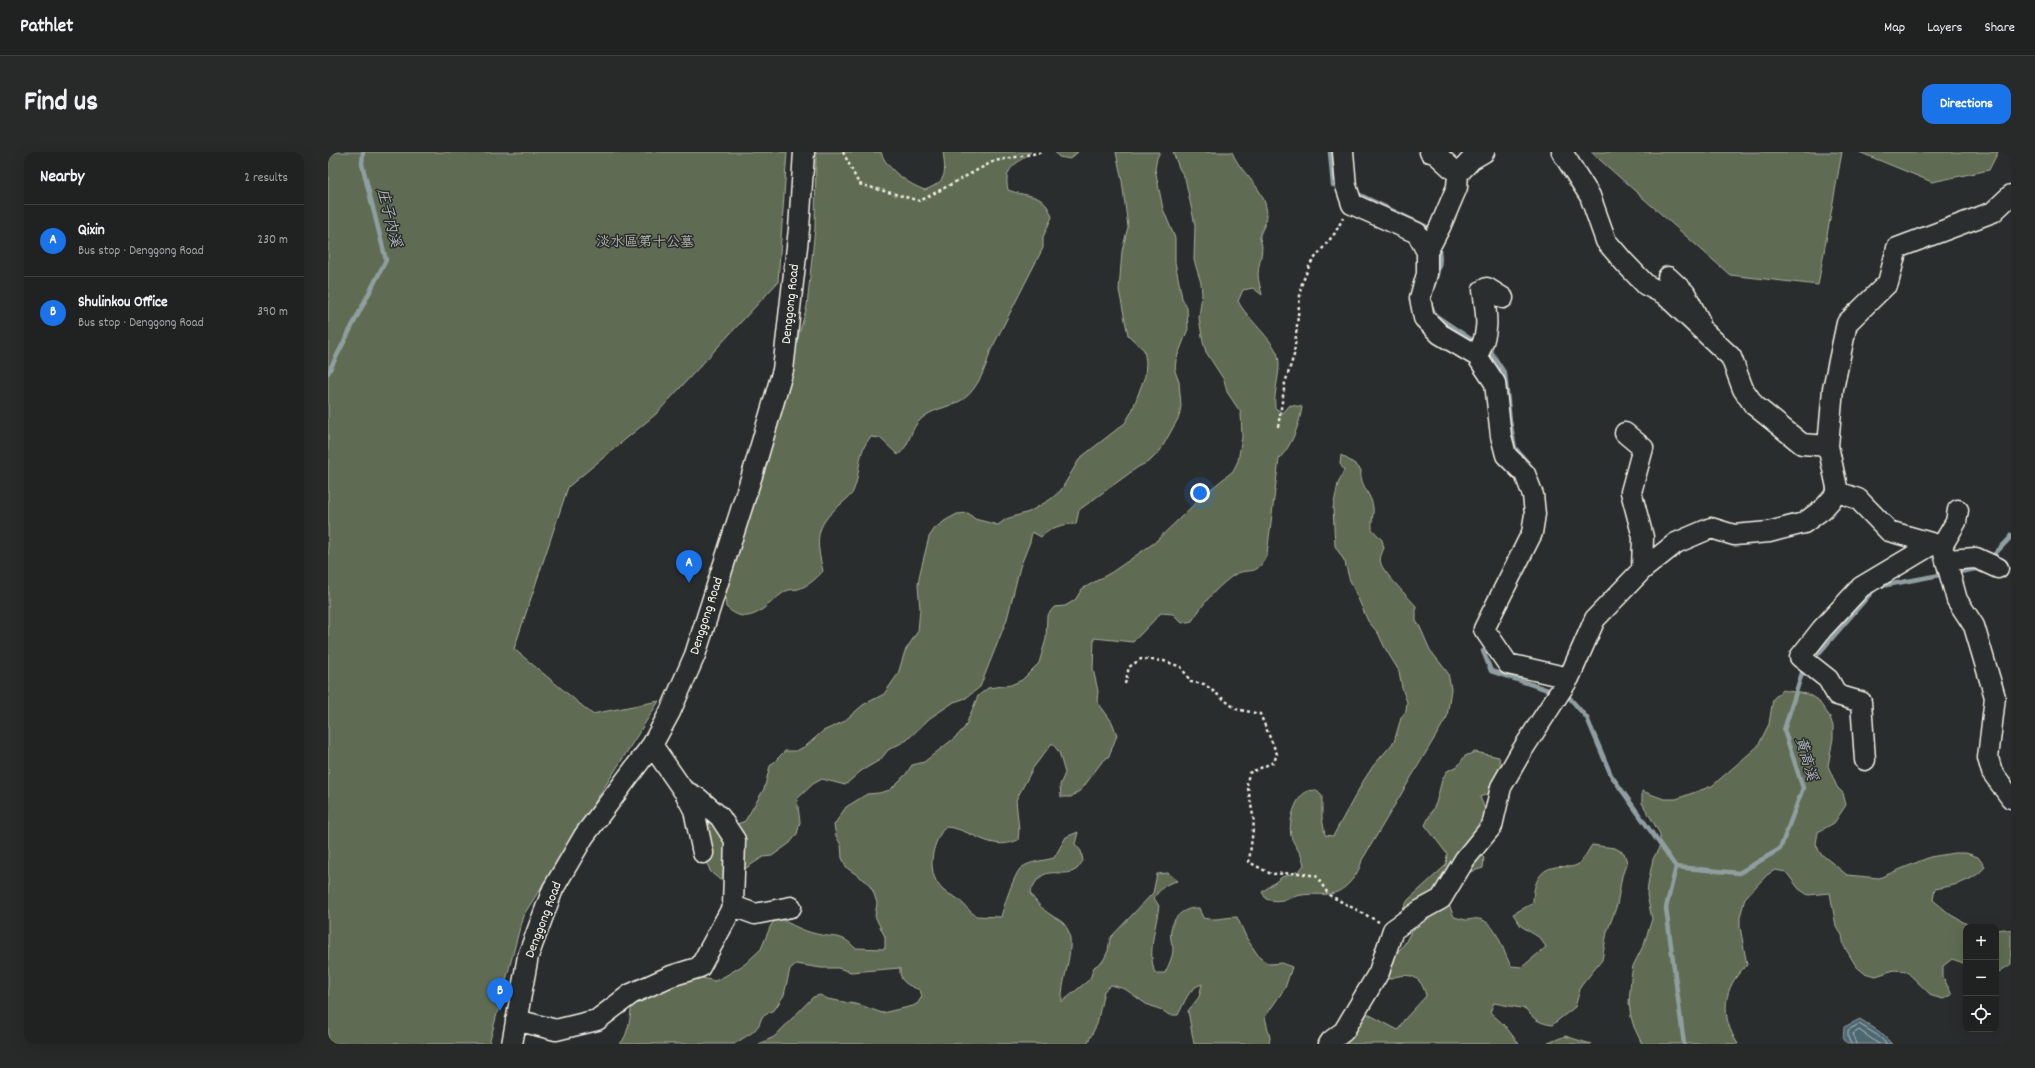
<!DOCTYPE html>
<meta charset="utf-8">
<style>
:root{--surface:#202222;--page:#282a2a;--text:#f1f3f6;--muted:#a2a4a5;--line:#3d3f40;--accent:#1a73e8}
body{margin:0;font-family:Dekko,"LXGW WenKai TC",sans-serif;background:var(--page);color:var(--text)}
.controls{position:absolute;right:12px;bottom:12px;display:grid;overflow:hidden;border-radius:8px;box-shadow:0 4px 16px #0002}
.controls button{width:36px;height:36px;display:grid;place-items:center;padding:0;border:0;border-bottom:1px solid var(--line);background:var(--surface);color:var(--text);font:20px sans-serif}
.you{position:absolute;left:872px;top:341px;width:14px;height:14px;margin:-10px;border:3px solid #fff;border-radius:50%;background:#1a73e8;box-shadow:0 0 0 6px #1a73e833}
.badge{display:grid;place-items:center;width:26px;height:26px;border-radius:50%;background:var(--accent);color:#fff;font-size:13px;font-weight:700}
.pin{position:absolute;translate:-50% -33px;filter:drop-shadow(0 1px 2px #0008)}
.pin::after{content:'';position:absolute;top:21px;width:14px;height:12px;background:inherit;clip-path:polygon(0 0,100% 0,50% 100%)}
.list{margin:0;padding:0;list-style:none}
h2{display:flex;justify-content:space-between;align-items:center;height:52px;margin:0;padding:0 16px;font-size:17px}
h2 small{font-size:13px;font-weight:400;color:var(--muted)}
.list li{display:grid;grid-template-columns:26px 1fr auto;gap:12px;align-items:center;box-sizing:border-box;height:72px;padding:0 16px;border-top:1px solid var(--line)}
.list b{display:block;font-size:15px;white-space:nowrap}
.list p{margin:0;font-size:13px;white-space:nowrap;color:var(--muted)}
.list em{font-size:13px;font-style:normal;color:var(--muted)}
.icon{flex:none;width:22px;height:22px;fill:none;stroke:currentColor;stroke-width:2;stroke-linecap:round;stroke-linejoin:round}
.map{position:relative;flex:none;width:1683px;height:892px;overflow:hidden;border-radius:12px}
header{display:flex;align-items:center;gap:24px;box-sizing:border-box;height:56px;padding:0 20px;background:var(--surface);border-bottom:1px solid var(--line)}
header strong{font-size:19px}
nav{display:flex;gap:22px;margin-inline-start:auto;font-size:14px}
.intro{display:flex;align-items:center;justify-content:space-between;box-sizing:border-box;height:96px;padding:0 24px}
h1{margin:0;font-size:28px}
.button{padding:10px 18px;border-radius:12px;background:var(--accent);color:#fff;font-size:14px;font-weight:700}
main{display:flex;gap:24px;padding:0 24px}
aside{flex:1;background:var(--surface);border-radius:12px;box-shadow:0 4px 16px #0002}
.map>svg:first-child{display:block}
</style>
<header>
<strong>Pathlet</strong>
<nav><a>Map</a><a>Layers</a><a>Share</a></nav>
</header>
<div class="intro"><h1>Find us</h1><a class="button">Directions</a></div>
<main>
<aside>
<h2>Nearby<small>2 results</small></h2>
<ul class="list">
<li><span class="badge">A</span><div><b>Qixin</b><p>Bus stop · Denggong Road</p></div><em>230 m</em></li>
<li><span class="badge">B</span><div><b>Shulinkou Office</b><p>Bus stop · Denggong Road</p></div><em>390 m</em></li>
</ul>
</aside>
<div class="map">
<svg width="1683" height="892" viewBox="0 0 1683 892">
<rect width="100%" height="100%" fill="#2a2d2e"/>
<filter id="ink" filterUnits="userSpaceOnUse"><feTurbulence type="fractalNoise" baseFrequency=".025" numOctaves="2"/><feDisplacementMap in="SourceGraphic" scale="8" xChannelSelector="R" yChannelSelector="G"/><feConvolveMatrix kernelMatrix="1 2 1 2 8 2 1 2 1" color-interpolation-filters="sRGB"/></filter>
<g filter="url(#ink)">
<path fill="#5f6c53" stroke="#aaae9e" d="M0,0H459L450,130L328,262L240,335L186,497L264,562L331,549L195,764L161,892H0Z
M488,0H553C558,17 582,33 597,38C619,29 618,22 615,0H703C688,13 675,15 680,38C701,46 716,40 724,65L715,85V96L662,200C658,216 648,241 632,249C619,256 604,257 593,267C581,278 583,293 570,303L552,286L543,285C529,299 533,319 526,337C524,344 517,348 512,353C486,374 488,389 495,419C488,427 480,434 470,437C466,438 462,437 458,439C437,452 423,478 398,455L397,443L479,154L487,76Z
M727,0H750L742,7L731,5Z
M788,0H832L829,6L827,17L835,57L847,86V110L854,146L859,156L860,177L848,208L847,219L851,230L853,254L851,265L832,299L822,309L810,315L751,358L748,372C733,372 724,375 713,385L704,380L702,390L692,415L679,467L652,535L638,546L626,550L602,566L579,588L560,598L552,608L533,619L517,633L494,627L485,632L469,647L472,670L469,682L462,691L444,704L435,705L403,726L392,728C389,725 384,722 382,719C375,701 378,679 378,661L404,674L417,669L436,637L442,614L457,599H468L478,594L495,579L515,570L535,553L556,542L570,522L577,499L590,479L592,457L590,433L592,421L601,385L607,376L618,368L629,362L640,361L647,367L670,373L678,367L701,360L723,347L733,338L752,306L797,271L804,259L817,224L818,210L816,198L800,183L791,138L794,99L800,75L794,29Z
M845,0H904C913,23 938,35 939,63C939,70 934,77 932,83C931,87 934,91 934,95C934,105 930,114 930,122C930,129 933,137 934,143L925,136L915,138L910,149C919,167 946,188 950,204C954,218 945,239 947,256L955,261L962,253L974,255C971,274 964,293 951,307L939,402C927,429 921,412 903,425C886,438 875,452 864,469L854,471L845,462L833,461L805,490L766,486L765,517L770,539L769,549L784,570L789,583L781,604L773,611L754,637L743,645H733L732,633L737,621L731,600L724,591L705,616L688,648L691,678L690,688C661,701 644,676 617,675C603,693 597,722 616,739C620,742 626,744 630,747C636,752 641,759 648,764L673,765C675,756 687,720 693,716C702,709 715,709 726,706L738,685L750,680L747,692L753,699L755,709C753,711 751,715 749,717C733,729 716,707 702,741C708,750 714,757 723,763C727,766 733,768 736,772C752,789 732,827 734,850L762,827L766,815L775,809L780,799L782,786L825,741L829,722L840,721L850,729C838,731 833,736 826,746L831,754C828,776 819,800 827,821H837C840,814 845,805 845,797C845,794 843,791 843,788C840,769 853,755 871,756L875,766C887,769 897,765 909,765L919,787L932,806L941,812L954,811L964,815L957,836L937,865L942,886L941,892H866L860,859L871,845L874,832C860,836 857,850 850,863H841L834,858L818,852L797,837L783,833L776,839L769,872L759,892H431L446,885L485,845L492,843L500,847L532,853L554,861L585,854L590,851L594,844L592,838C579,833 571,830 572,816L523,820L510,816H493L468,812L462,817L456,843L447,857L434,865L431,873L425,880L406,892H292C301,882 302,865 304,852L361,823L387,829L397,824L417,812L433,797L443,773L450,765C463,773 479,781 494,783C510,786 515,783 527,796L557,797V785L547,764L549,751L545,739L539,730L519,716L514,706L513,693L508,684L506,673L518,655L539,642L551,641L562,638L578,622L584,613L596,610L629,584L637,575L650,544L660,536L683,533L694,528L711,511L718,487L719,464L726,455L737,454L747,448L754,437L784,420L826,391L878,341L905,319L910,309L914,285L913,261L899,240L896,228L878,200L875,190L871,166L874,142L873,131L866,108L867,73L857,26L851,16Z
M1263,0H1514L1490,133L1402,123Z
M1531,0H1670L1661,18L1604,30Z
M1013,303L1027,312L1033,318C1031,333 1043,341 1045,355C1046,362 1043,370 1044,377L1054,388L1056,396C1054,401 1051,406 1053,412C1056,421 1080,445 1088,454V469L1092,475L1102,498L1120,521L1123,537L1119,565L1034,708C1032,716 1028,724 1022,730C1006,748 995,740 974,743C959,745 954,752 938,747L934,740L954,725L971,719L976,713C974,701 966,694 963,684C960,671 967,644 980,639C982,638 986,638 989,639L994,644V666L997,683L1005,684L1036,628L1045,614L1066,590L1073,566L1078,559L1079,550L1074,536L1071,519L1057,496L1050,481L1040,469L1021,426L1017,410L1007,394L1005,356L1010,332L1016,318L1012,312Z
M1454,538L1479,542L1489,547L1502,565L1505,574V586L1500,614L1509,635L1515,641L1518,653L1506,671L1490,680L1488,692L1492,701L1519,723L1551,726L1602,705L1626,701H1638L1650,705L1657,715C1645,730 1624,734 1607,737L1605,748L1623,763L1644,775H1638V812L1624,807L1615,814V825L1624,843L1615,847L1604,844L1578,819L1566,818L1548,824L1536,821L1528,814L1516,794L1514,783L1508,774L1502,741L1480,743L1471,737L1458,720L1447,718L1439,723L1417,746L1412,765V775L1419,813C1394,835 1392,865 1410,892H1314L1306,875L1303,865L1301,851L1303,826L1305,814L1316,792L1324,767L1319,743L1320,732L1325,707L1332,694V682L1314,651V639L1336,647H1348L1384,634L1430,594L1441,572L1445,547Z
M1147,600L1171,605L1173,617L1162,641L1152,645L1159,662L1149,699L1156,706L1155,716L1136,722L1118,745L1126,765C1130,766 1134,767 1138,768C1142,768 1147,766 1151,767C1169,770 1175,800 1183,814L1194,815L1218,795L1212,786L1193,774L1185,762L1205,751C1205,736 1209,717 1228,715C1235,713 1241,717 1249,713C1255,710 1260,698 1264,693L1287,696L1296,701L1299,710L1294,724L1289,753L1279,780L1274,808L1253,834L1247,855L1224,873C1211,871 1205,867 1198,857L1166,851L1162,860L1177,874L1191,892H1019L1038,861L1070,878L1075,869L1098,844C1092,819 1077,821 1057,828L1061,811L1077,791L1084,778L1075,757L1080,748L1118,713L1119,702L1097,673L1108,651L1114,628L1119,619L1130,614L1137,604Z
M1676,777L1683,779V812L1668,822V778Z
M1237,884L1263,892H1218Z"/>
<path fill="#4e6772" stroke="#909ea1" d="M1532,867L1552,880L1564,892H1521L1515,888L1516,875Z"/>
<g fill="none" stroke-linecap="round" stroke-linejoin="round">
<path stroke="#b2bab9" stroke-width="1" d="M1523,892L1520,885V878L1531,872L1549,883L1559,892
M1528,892L1525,882L1531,878L1551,892"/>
<path stroke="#909ea1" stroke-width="4.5" d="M1002,0L1005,33
M1030,42L1099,75L1102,82
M1106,132C1110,119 1115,106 1109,93
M1102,151L1107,163L1150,192
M1158,197L1163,200L1177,222L1182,269L1187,296L1200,311
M0,221L58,108L34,12L35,0
M1662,407L1681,387L1683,383
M1626,421L1653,416
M1155,499L1163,519L1226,540
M1485,508L1548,435L1617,422
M1235,543L1240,544L1259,566L1283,623L1348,715
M1348,715L1411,721L1452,697L1475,636L1456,578L1474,521L1479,515
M1348,715L1338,756L1356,892"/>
<defs>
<path id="minor" d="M1015,0L1018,34L1024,52L1089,81L1099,100V122L1092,146L1096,166L1112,182L1149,204L1167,231L1173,284L1178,303L1197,322L1205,343L1207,362L1204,381L1156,477L1180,512L1241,526
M1102,0L1107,1L1130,22
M1234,0L1262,44L1278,89L1296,110L1318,133L1336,142L1403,205L1415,237L1426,253L1474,292L1500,294
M1099,100L1112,75L1129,35L1130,22L1144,7L1156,0
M1340,125L1357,141L1371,168
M1149,204C1162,180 1159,165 1155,138L1159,136L1175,146
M1297,281L1315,296L1303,340L1315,385L1314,418
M1510,340L1530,347L1561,379L1614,394L1629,448L1646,474L1667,545L1660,606L1664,620L1683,646
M1614,394L1628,370L1630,358
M1618,408L1648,406L1670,416
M1537,608L1533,550L1509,543L1500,527L1472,505L1494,477L1533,435L1605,392
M356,639L366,658L375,701
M405,754L427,762L463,755
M188,868L228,878L269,868L303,842L343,824L372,815L405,754L407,688L392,665L370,646L355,638L324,593
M184,892L200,804L225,737L256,684L324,593L342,560L367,503L426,317L455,218L471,77L476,0
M1001,892L1003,889L1016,879L1051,820L1065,778L1093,758L1113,747L1137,707L1164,674L1173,635L1193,600L1241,526L1267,467L1314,418L1348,391L1383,376L1406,383L1441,380L1476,371L1495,357L1510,340L1500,294L1505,237L1519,171L1560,131L1569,96L1665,60L1683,43"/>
</defs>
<use href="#minor" stroke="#f4f1e8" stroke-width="23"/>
<path stroke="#f4f1e8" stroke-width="2.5" stroke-dasharray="3 3" stroke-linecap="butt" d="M515,0L531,32L592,49L666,9L715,0
M950,275L957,231L966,203L973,134L982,112L1007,81L1015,66
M797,532L801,515L813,507L836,509L853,515L863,530L876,532L908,557L932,562L949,602L946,610L921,621L919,631L926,669L921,710L943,722L970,721L988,724L1001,743L1051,770"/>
<use href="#minor" stroke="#2a2d2e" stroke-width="20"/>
</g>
</g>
<g text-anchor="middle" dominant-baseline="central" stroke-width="3" stroke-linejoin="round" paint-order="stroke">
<g font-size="14" fill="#b1b5a5" stroke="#2a2d2e">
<text x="317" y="91">淡水區第十公墓</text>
</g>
<g font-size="14" fill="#f4f1e8" stroke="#2a2d2e">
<text transform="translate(463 152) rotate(-84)">Denggong Road</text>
<text transform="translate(379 464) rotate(-72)">Denggong Road</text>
<text transform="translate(216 768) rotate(-69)">Denggong Road</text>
</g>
<g font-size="15" font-style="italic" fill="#b2bab9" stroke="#2a2d2e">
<text transform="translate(60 66) rotate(76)">庄子內溪</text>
<text transform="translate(1477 607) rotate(74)">黃高溪</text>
</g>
</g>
</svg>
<div class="controls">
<button>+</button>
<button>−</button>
<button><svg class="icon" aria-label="locate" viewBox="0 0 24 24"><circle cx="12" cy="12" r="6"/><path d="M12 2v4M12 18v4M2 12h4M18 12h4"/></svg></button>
</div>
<div class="you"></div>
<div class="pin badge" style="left:361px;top:431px">A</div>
<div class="pin badge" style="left:172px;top:859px">B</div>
</div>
</main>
